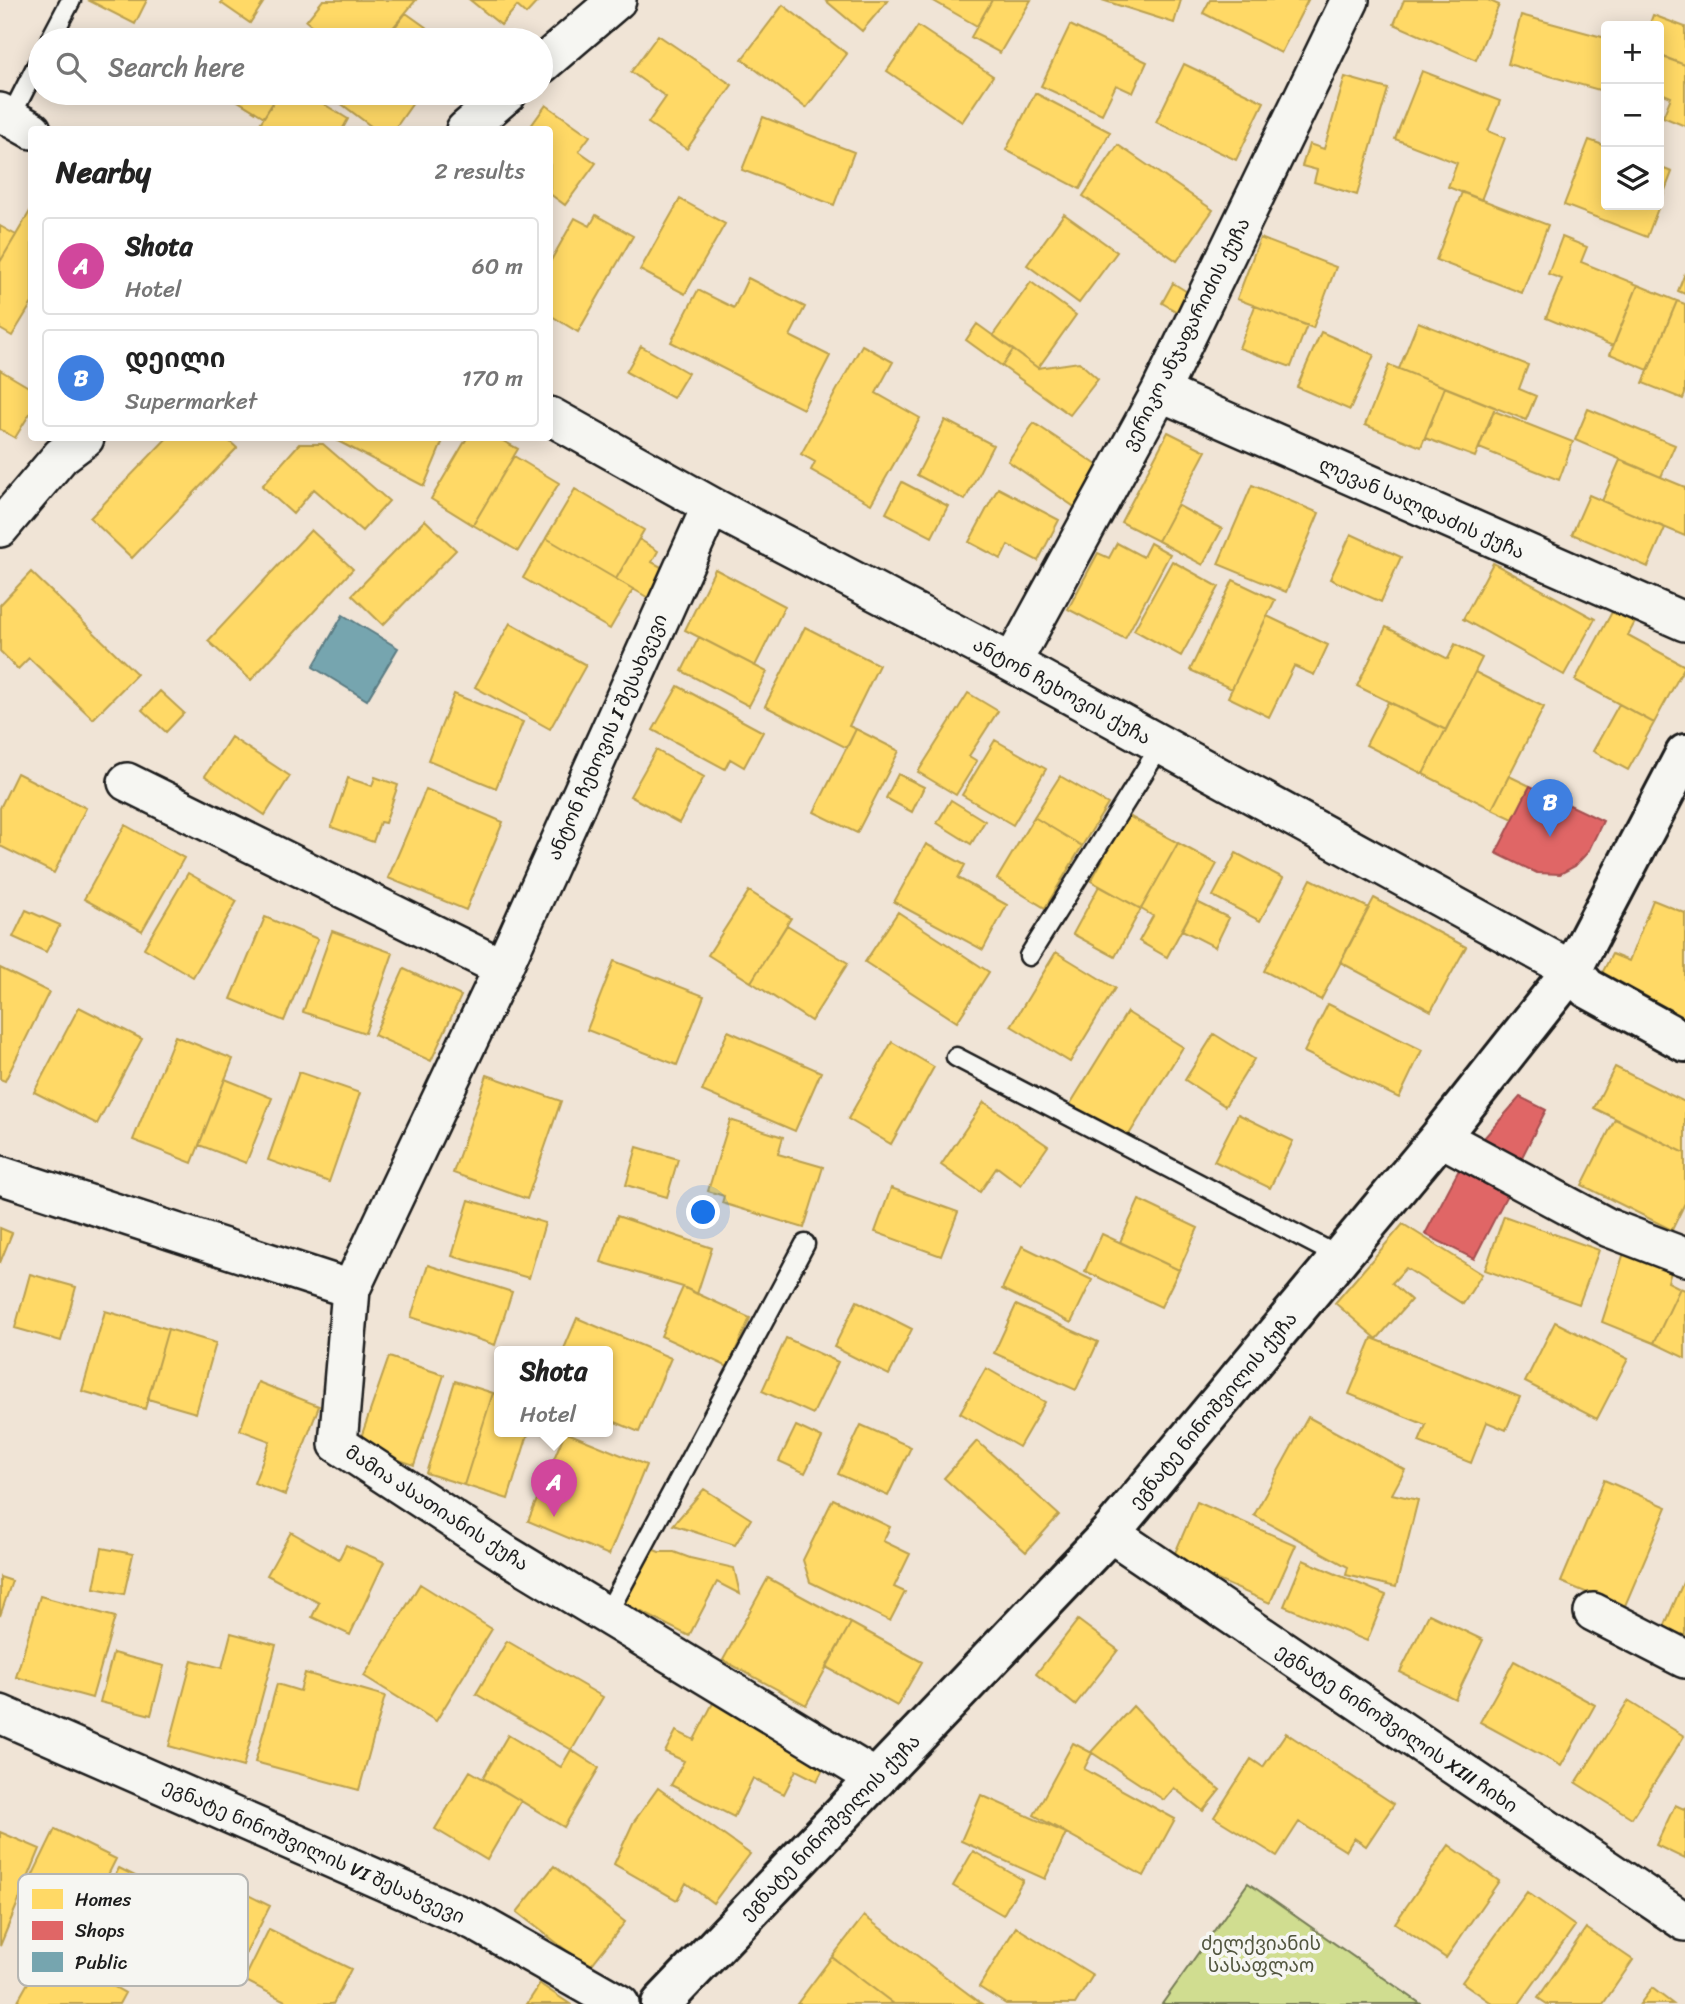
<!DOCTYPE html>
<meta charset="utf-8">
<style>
:root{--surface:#fff;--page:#f2f2f2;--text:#222;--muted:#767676;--line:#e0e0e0;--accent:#1f6fb2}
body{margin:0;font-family:Sriracha,"Noto Sans Georgian",sans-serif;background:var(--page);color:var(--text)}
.controls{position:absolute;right:21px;top:21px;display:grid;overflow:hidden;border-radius:7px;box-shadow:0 4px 18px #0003}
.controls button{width:63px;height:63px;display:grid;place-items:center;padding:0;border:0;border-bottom:2px solid var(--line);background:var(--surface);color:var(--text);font:35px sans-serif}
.you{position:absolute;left:704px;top:1213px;width:24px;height:24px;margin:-18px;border:5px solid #fff;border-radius:50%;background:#1a73e8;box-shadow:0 0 0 10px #1a73e833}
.badge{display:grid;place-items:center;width:46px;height:46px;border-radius:50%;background:var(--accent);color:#fff;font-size:23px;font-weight:700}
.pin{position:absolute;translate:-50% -58px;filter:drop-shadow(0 2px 4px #0008)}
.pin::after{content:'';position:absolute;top:37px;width:24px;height:21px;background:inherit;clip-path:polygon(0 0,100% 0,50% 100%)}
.popup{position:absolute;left:494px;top:1346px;width:119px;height:91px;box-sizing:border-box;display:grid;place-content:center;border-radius:7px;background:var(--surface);filter:drop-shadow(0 2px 5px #0005);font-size:23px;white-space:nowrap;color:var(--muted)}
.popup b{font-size:26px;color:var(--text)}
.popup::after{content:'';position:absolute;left:50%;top:100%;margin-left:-14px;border:14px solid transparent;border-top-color:var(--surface)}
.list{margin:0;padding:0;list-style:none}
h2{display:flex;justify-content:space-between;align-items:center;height:91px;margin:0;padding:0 28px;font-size:30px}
h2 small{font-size:23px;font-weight:400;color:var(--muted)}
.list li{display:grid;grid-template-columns:46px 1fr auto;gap:21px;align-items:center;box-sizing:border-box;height:98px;margin:0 14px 14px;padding:0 14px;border:2px solid var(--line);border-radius:7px}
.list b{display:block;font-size:26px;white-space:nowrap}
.list p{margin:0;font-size:23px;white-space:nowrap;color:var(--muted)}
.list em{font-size:23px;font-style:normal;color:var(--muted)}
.icon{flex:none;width:38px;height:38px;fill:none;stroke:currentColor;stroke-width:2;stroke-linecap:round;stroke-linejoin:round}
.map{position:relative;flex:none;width:1685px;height:2004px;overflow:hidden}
.search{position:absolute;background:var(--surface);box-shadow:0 4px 18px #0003;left:28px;top:28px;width:525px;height:77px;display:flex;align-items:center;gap:18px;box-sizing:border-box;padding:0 24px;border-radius:38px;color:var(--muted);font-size:26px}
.panel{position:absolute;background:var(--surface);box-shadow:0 4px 18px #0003;left:28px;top:126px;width:525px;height:315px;border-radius:7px}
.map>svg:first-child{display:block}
</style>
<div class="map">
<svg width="1685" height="2004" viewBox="0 0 1685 2004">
<rect width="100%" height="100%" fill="#f0e4d6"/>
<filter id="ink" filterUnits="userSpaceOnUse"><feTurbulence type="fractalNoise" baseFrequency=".0143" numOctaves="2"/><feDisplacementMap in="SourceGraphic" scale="14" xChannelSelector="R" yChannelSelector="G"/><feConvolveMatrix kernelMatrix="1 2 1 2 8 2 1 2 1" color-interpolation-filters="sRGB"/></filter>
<g filter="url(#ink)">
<path fill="#d0dd90" stroke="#767c56" stroke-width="2" d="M1248,1883L1421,2004H1162Z"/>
<path fill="#ffd966" stroke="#bba050" stroke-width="2" d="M88,0H147L135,24Z
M223,0H265L250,23L221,3Z
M323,0H416L383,40H329L306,21Z
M470,0H539L526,14L517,6L501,25Z
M825,0H888L862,31Z
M932,0H992L977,26Z
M992,0H1031L1000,53L971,37Z
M1102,0H1181L1174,23Z
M1210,0H1308L1281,53L1203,13Z
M1404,0H1488L1499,5L1476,60L1394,24Z
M783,5L847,54L806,108L742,59Z
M406,13L444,40H385Z
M1521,15L1606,38V92L1508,64Z
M1653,15L1685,27V65L1659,55V26H1649Z
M1070,25L1147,62L1133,93L1116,85L1102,114L1041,86Z
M918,26L993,76L962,122L887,71Z
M658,35L732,85L687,149L648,123L666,97L631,72Z
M1660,56L1685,65V126L1663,117L1671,97L1659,92Z
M1184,64L1264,102L1236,160L1156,122Z
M1422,71L1500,101L1488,131L1505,138L1481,200L1448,187L1457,163L1395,139Z
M1345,77L1388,89L1357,195L1314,182L1317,170L1302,166L1309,144L1324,149Z
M225,93H279L264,117Z
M279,93H306L348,119L342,130H256Z
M346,93H420L394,130H376L339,102Z
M1035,93L1110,132L1080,189L1006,150Z
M546,105L590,136L579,151L596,163L565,205L550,194V130H528Z
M763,117L854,152L834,205L742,170Z
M1589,140L1606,146V205H1659V167L1672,172L1647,237L1564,205Z
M1118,145L1213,210L1177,261L1083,196Z
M1462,192L1548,225L1522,293L1436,260Z
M680,199L725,224L685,294L640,270Z
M32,208V303L12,336L0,329V262Z
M1064,214L1117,252L1079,303L1027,265Z
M596,215L633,236L578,332L550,315V262L575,218L590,226Z
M0,226L16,235L0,262Z
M1562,237L1587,247L1581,262L1638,285L1613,346L1546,318L1562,279L1548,274Z
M1260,238L1336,267L1313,328L1237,299Z
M1685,273V294L1678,291Z
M748,278L805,307L790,336L830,356L803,409L671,342L698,290L734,308Z
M1031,282L1076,315L1038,368L993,335Z
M1173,283L1197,298L1186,317L1162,303Z
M1638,285L1677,301L1648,370L1610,354Z
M1677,301L1685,304V394L1683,399L1643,383Z
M1255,306L1307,325L1291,367L1239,348Z
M1418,322L1528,365L1519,389L1536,396L1526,420L1399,369Z
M977,324L1013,350L1002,366L966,340Z
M1321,332L1374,355L1350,410L1297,387Z
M862,345L893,362L876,393L920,418L871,504L811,470L815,462L801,454Z
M641,346L688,373L673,398L626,372Z
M1013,350L1038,368L1079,362L1098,379L1070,415L1002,366Z
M1389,365L1445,387L1421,447L1365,425Z
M0,370L32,389V410L15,438L0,429Z
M1445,387L1495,407L1475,457L1425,438Z
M1588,409L1675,445L1661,477L1575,440Z
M1494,411L1573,442L1559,480L1479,448Z
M945,420L993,445L965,500L917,475Z
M1034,423L1103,469L1076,508L1008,461Z
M1168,432L1206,451L1158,541L1121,522Z
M167,438H226L237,448L132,558L90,518Z
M332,438H444L424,486Z
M467,438H498L518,449L473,525L431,499Z
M299,444H323L389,501L362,531L314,489L293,514L262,486Z
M514,456L559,483L518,551L473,525Z
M1620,460L1685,487V536L1602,501Z
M902,482L948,506L932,537L886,513Z
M1252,485L1319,513L1286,592L1218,564Z
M998,488L1059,520L1038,561L1008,545L1001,559L969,542Z
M575,489L644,530L616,579L546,538Z
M1589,495L1665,528L1648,567L1572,534Z
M1177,505L1222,529L1203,565L1158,541Z
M425,520L456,550L383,625L352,595Z
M311,530L353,569L251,680L208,641Z
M1351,534L1401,557L1381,602L1330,579Z
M546,538L633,589L610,629L523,578Z
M639,539L658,551L652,562L674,574L657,603L616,579Z
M1117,543L1143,557L1150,543L1170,554L1125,639L1068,609L1098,553L1109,558Z
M1172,561L1219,587L1181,656L1134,630Z
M1493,563L1595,619L1564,675L1463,619Z
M715,569L785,606L755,666L685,630Z
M31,572L137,674L93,719L29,658L18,669L0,651V605Z
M1233,580L1275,600L1232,689L1190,670Z
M1618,601L1640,613L1628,635L1685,666L1654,723L1575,680Z
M1267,616L1328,645L1314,675L1294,666L1269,717L1228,697Z
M510,623L586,665L550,729L475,687Z
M805,627L879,665L849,726L856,729L847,748L765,706Z
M1386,627L1448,659L1455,644L1482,658L1446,730L1357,686Z
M699,637L767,672L749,706L682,671Z
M1475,672L1544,707L1492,809L1423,774Z
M678,686L763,732L744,767L730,759L725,769L653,730Z
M160,691L184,713L166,732L142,710Z
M968,693L998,711L969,756L977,761L956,795L918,772Z
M454,694L523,722L496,788L428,760Z
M1388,702L1446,730L1423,774L1366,745Z
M1619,704L1654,723L1628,770L1593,751Z
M856,729L899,751L857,833L814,812Z
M231,737L290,776L265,815L205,776Z
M995,740L1046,769L1013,825L962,795Z
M656,750L704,777L679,823L630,796Z
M17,773L86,808L54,873L0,846V808Z
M898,774L924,787L912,812L886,798Z
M1060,776L1108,804L1082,846L1034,817Z
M1509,776L1530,786L1513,819L1492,809Z
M375,777L398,785L385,823L380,822L373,842L331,827L348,778L372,786Z
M426,789L503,822L466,910L388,878Z
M951,800L985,821L971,844L937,823Z
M1127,815L1178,843L1141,909L1091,881Z
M1034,817L1082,846L1045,908L997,879Z
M125,825L184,858L142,931L84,899Z
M1178,843L1217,864L1167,957L1139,941L1153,916L1141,909Z
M926,844L965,865L958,878L1007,905L983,950L894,902Z
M1236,853L1283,878L1260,921L1213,896Z
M188,873L237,901L193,977L144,948Z
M1311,879L1369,908L1321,1000L1264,971Z
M1099,886L1141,909L1115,957L1073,934Z
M749,891L791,918L751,982L708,955Z
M1374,898L1466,947L1431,1011L1340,962Z
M1653,900L1685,913V1025L1598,981L1612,954L1629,961Z
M1197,902L1229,918L1215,947L1182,930Z
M26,910L60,925L46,952L13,937Z
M898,912L989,972L957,1022L865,962Z
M265,917L318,939L284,1021L231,999Z
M787,925L848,963L811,1021L751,982Z
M332,931L393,953L365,1033L303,1012Z
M1056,952L1115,988L1070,1062L1011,1026Z
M614,961L704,996L677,1065L587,1030Z
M0,968L49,992L5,1081L0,1079Z
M404,969L461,996L431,1061L374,1035Z
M1328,1004L1422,1050L1399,1098L1304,1052Z
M79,1007L142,1039L97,1124L34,1092Z
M1127,1012L1183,1047L1125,1141L1069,1106Z
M728,1031L821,1072L795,1131L702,1091Z
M1214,1034L1254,1059L1225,1106L1185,1080Z
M175,1036L233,1059L192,1163L133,1140Z
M892,1042L934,1067L891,1144L848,1119Z
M1615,1067L1685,1102V1153L1594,1108Z
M299,1072L360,1093L329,1182L268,1160Z
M487,1075L561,1101L527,1199L453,1173Z
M225,1079L272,1098L246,1163L199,1145Z
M984,1102L1048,1146L1021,1185L997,1167L980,1192L941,1165Z
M1238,1114L1293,1141L1270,1188L1214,1161Z
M1615,1119L1685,1153V1203L1672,1230L1582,1185Z
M730,1120L783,1137L778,1154L823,1167L804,1228L722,1203L724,1196L708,1191Z
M637,1147L678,1159L667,1197L626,1185Z
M891,1188L958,1212L941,1256L875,1232Z
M469,1200L545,1223L529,1278L452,1256Z
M1139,1200L1198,1228L1179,1270L1120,1242Z
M617,1216L712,1248L697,1294L683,1287L601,1262Z
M1504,1216L1599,1250L1579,1304L1485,1270Z
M1403,1224L1482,1274L1463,1304L1406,1268L1392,1283L1411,1300L1377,1339L1335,1303Z
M0,1228L12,1233L0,1263Z
M1102,1234L1179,1270L1161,1307L1085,1271Z
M1627,1243L1674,1262L1668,1282L1680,1288L1654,1343L1602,1322Z
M1022,1246L1092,1280L1071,1323L1002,1289Z
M428,1265L512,1292L495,1345L411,1317Z
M30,1274L76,1287L61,1341L15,1328Z
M683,1287L750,1318L728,1367L661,1336Z
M1680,1288L1685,1290V1358L1654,1343Z
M857,1301L912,1329L889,1375L834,1347Z
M1016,1305L1098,1342L1076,1390L994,1353Z
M105,1311L168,1329L145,1409L82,1391Z
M577,1318L671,1358L639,1432L608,1419V1351H563Z
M1555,1322L1628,1359L1597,1419L1525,1382Z
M168,1329L216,1343L196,1413L148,1399Z
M786,1338L838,1362L813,1414L762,1391Z
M1372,1338L1520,1397L1506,1430L1487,1422L1471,1463L1419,1442L1426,1425L1349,1394Z
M389,1357L444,1375L414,1465L358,1446Z
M986,1368L1045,1402L1019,1447L960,1413Z
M455,1381L493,1393L464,1485L426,1473Z
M258,1382L319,1406L285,1495L254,1483L270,1441L240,1430Z
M493,1393L500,1396V1431H529L508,1499L464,1485Z
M1308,1417L1405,1470L1392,1494L1418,1500L1396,1587L1346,1575L1348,1567L1254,1515Z
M861,1425L911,1447L888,1496L838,1474Z
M796,1426L822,1438L805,1473L779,1461Z
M565,1432L646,1465L609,1555L528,1521Z
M977,1441L1059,1515L1026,1552L944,1478Z
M1604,1480L1667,1507L1624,1608L1561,1582Z
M704,1489L751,1519L735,1545L673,1525Z
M833,1499L890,1527L883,1541L910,1554L894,1587L905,1592L890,1621L810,1582L803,1560Z
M1197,1502L1296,1545L1270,1603L1172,1560Z
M291,1532L339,1559L346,1545L384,1562L350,1635L312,1617L319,1603L267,1575Z
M102,1548L133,1554L124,1594L94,1588Z
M652,1549L659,1552H674L690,1558L734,1568L740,1594L717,1582L689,1636L624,1603Z
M1303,1560L1386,1595L1367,1641L1284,1606Z
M0,1577L12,1581L0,1616Z
M768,1578L851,1623L806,1705L723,1660Z
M1685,1578V1636L1664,1627Z
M420,1584L492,1629L436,1721L364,1676Z
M40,1596L115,1617L92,1698L16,1677Z
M1429,1614L1483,1640L1455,1699L1400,1672Z
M1078,1620L1118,1650L1075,1705L1036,1674Z
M851,1623L922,1662L897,1706L826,1667Z
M231,1633L276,1645L243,1767L169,1746L192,1660L222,1668Z
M507,1641L603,1697L572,1750L476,1694Z
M113,1653L164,1666L151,1715L100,1702Z
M1514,1661L1595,1705L1561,1766L1480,1722Z
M305,1673L385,1696L359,1790L255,1762L277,1684L300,1691Z
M715,1699L830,1756L817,1781L796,1770L784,1794L753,1778L734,1817L671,1785L684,1761L665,1752L676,1731L694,1740Z
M1628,1701L1684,1736L1632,1818L1576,1783Z
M1133,1706L1191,1766L1220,1790L1203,1811L1174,1788L1164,1800L1091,1752Z
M1286,1733L1394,1804L1366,1846L1354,1838L1346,1851L1299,1822L1277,1856L1214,1817L1251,1759L1263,1767Z
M508,1735L561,1767L571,1750L599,1768L564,1827L483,1778Z
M1073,1743L1092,1753L1084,1769L1175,1819L1144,1876L1034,1815Z
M470,1771L521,1801L487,1860L435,1829Z
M658,1788L750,1854L713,1903L686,1883L677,1900L614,1864L633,1823Z
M981,1795L1066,1833L1045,1879L961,1841Z
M1675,1805L1684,1809L1685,1807V1859L1656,1845Z
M55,1829L116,1859L84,1923L24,1893Z
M0,1832L40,1849L0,1946Z
M1449,1845L1499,1881L1446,1958L1395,1923Z
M973,1851L1023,1880L1003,1915L953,1886Z
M554,1866L625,1922L589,1968L517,1912Z
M119,1868L185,1901L156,1959L90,1926Z
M216,1879L270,1906L238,1969L226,1963L214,1986L173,1965Z
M1527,1892L1575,1926L1519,2004H1493L1462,1982Z
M864,1916L982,2004H894L832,1957Z
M1016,1927L1093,1975L1075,2004H1006L979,1987Z
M1586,1928L1633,1960L1603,2004H1547L1538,1998Z
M269,1929L351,1969L333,2004H291L244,1980Z
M47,1949L125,1993L119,2004H16Z
M832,1957L894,2004H797Z
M540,1984L570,2004H527Z
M1652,1988L1673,2004H1640Z"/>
<path fill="#e06666" stroke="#a55050" stroke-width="2" d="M1530,786L1603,821L1588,852L1575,866L1560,874L1537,873L1496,853Z
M1520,1097L1546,1110L1518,1165L1478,1145Z
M1462,1164L1510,1189L1474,1259L1425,1234Z"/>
<path fill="#76a5af" stroke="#5b7c83" stroke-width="2" d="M343,615L398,648L367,700L313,667Z"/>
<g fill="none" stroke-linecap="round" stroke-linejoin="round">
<defs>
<path id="service" d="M50,40L71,0
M10,118L40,59
M1029,956L1161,745
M956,1057L1340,1257
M607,1614L805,1244"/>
<path id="minor" d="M541,65L617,0
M0,112L32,130
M465,130L508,93
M1160,392L1685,622
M550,416L711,506L1012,663L1572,970
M0,528L61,456L85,438
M1012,663L1160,392L1350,0
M127,782L503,968
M1440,1137L1609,1228L1685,1257
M0,1175L351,1289L338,1444L507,1555L877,1779
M351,1289L503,968L711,506
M1110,1533L1685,1922
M1593,1612L1685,1659
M0,1714L474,1921L620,2004"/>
<path id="tertiary" d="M1572,970L1587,988L1685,1042"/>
<path id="secondary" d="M661,2004L1110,1533L1440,1137L1572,970L1685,754"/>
</defs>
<use href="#service" stroke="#1c1c1c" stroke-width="23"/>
<use href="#minor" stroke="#1c1c1c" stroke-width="42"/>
<use href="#tertiary" stroke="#1c1c1c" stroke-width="44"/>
<use href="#secondary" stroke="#1c1c1c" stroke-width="44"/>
<use href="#service" stroke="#f6f6f2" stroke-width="18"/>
<use href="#minor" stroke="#f6f6f2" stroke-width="37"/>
<use href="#tertiary" stroke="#f6f6f2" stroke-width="38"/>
<use href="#secondary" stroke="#f6f6f2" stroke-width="38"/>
</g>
</g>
<g text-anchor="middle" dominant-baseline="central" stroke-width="7" stroke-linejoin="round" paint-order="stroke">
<g font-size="19" fill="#1c1c1c" stroke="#f6f6f2">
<text transform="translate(1186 334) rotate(-63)">ვერიკო ანჯაფარიძის ქუჩა</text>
<text transform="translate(1422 508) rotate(24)">ლევან სალდაძის ქუჩა</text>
<text transform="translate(1062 691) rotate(29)">ანტონ ჩეხოვის ქუჩა</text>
<text transform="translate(607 737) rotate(-66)">ანტონ ჩეხოვის I შესახვევი</text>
<text transform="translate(1213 1410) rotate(-50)">ეგნატე ნინოშვილის ქუჩა</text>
<text transform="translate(437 1508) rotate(33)">მამია ასათიანის ქუჩა</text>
<text transform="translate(1397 1728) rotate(34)">ეგნატე ნინოშვილის XIII ჩიხი</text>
<text transform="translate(830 1827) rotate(-46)">ეგნატე ნინოშვილის ქუჩა</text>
<text transform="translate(314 1851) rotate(24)">ეგნატე ნინოშვილის VI შესახვევი</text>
</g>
<g font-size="19" fill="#52563f" stroke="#f6f6f2">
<text x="1261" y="1943">ძელქვიანის<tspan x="1261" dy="22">სასაფლაო</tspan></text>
</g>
</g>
<rect x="18" y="1874" width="230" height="112" rx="10" fill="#f6f6f2" stroke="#b5b5b2" stroke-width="2"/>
<rect x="32" y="1889" width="31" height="20" fill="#ffd966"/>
<rect x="32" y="1921" width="31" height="19" fill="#e06666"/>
<rect x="32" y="1952" width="31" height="20" fill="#76a5af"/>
<g font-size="19" fill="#1c1c1c">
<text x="75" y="1906">Homes</text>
<text x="75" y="1937">Shops</text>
<text x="75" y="1969">Public</text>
</g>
</svg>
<div class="controls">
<button>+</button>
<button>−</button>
<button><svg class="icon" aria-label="layers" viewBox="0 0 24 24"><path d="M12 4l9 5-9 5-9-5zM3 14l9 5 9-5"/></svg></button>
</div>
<div class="you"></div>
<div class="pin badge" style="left:554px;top:1517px;background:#d1479c">A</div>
<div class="popup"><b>Shota</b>Hotel</div>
<div class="pin badge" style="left:1550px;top:837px;background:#3f7fe0">B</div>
<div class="search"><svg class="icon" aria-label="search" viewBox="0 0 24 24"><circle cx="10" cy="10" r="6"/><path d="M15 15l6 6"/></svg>Search here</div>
<section class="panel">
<h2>Nearby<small>2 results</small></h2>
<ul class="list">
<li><span class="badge" style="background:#d1479c">A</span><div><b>Shota</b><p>Hotel</p></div><em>60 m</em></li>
<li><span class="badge" style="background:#3f7fe0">B</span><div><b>დეილი</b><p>Supermarket</p></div><em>170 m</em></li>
</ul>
</section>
</div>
